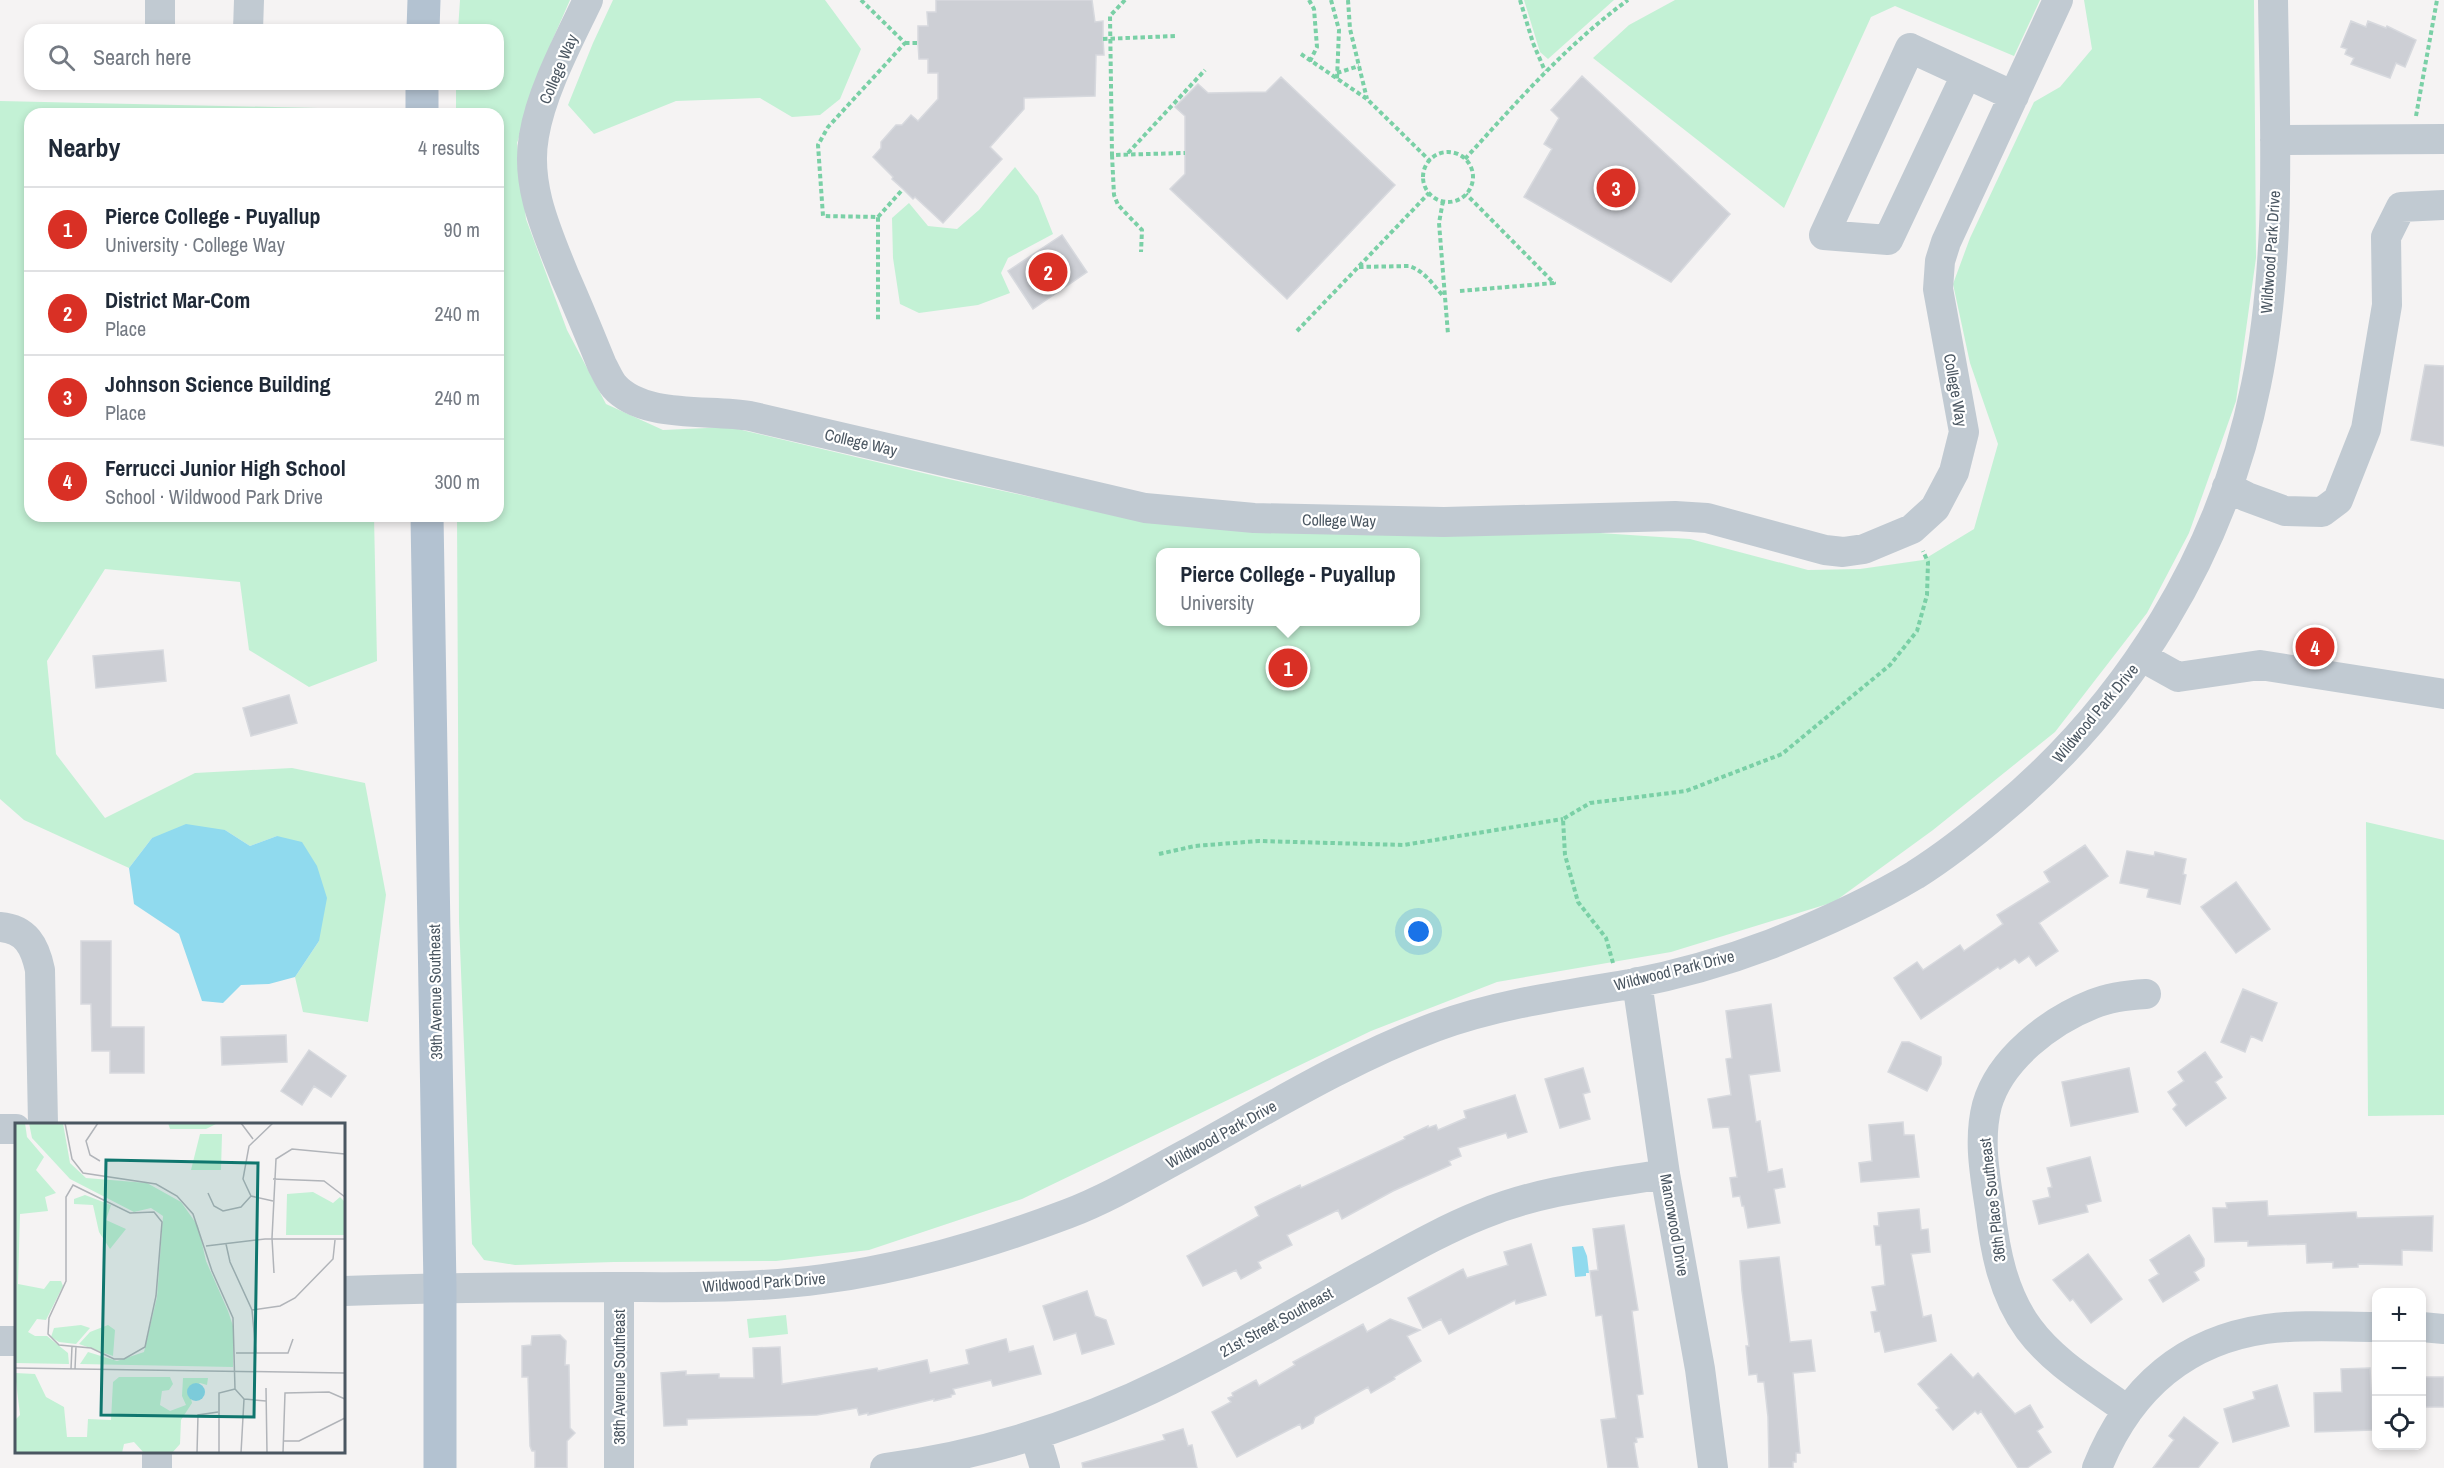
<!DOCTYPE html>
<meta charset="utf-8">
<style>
:root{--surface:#fff;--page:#f2f2f3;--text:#1f2937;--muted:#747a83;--line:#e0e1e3;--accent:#d93025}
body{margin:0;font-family:"Archivo Narrow",sans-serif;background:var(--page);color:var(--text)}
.controls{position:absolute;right:18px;bottom:18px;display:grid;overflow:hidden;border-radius:12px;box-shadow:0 3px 9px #0003}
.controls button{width:54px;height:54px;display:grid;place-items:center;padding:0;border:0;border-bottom:2px solid var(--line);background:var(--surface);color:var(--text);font:30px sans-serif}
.you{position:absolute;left:1419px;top:932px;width:21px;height:21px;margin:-15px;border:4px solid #fff;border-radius:50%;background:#1a73e8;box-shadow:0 0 0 9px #1a73e833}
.badge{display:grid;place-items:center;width:39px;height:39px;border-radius:50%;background:var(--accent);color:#fff;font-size:20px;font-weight:700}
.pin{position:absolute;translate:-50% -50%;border:3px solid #fff;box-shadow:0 2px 6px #0006}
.popup{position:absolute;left:1156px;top:548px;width:264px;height:78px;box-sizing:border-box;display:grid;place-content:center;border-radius:12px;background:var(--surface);filter:drop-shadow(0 2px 4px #0005);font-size:20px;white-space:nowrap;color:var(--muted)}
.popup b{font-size:22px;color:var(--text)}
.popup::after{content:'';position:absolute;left:50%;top:100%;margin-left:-12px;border:12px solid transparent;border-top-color:var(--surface)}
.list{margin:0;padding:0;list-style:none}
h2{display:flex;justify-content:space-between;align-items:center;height:78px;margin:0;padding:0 24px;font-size:26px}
h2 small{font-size:20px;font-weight:400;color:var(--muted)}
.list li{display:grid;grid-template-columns:39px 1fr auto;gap:18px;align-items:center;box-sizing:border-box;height:84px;padding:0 24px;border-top:2px solid var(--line)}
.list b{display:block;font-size:22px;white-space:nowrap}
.list p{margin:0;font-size:20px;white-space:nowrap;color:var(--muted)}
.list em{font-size:20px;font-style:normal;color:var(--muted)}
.icon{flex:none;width:33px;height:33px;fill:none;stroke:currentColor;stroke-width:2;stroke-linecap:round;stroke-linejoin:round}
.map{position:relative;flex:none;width:2444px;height:1468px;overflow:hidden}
.search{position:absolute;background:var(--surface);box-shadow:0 3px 9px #0003;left:24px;top:24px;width:480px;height:66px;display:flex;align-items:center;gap:15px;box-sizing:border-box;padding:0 21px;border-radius:18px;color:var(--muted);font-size:22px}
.panel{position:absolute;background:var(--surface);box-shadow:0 3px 9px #0003;left:24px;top:108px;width:480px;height:414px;border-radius:18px}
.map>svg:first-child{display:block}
</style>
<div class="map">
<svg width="2444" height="1468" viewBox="0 0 2444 1468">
<rect width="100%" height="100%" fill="#f5f3f3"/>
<path fill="#c3f1d5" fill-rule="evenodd" d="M460,0H570L552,41L517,143L526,219L567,330L606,404L663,430L729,427L944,478L1136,520L1585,532L1690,539L1808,570L1860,569L1923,560L1974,529L1998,444L1970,363L1953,284L1970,238L2034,102L2060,87L2092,49L2084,0H2254L2256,258L2236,401L2189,533L2147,613L2055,732L1933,830L1834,902L1671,952L1497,982L1371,1031L1022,1199L869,1250L776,1261L614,1262L515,1265L484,1260L472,1244L459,922L457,516H498V114H456V84H498V30H458ZM1160,552H1416V622H1160Z
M613,0H825L861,49L840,99L820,115L792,117L760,98L676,101L594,134L568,105L593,43Z
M1524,0H1614L1548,59L1540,52Z
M1675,0H2040L2014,56L1895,6L1871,17L1784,208L1593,58L1629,25Z
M0,101L318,108L322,114H30V516H374L377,661L309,687L249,650L240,582L105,569L47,661L56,754L105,818L195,773L292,768L365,783L386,895L368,1022L303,1012L295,977L319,941L277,836L250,846L225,830L152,838L129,868L24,820L0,799Z
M1015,167L1038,196L1053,234L1008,258L1001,273L1010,293L978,305L919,313L900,304L893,258L892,218L909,203L928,226L957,229L979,210Z
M2366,822L2444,840V1115L2368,1116Z
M786,1315L788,1334L749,1338L747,1319Z"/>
<path fill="#90daee" d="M186,824L225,830L250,846L277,836L302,842L317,866L327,898L319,941L295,977L269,984L241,985L223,1003L202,1001L179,934L134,904L129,868L152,838Z
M1583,1246L1587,1256L1589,1273H1586V1276L1575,1277L1572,1247Z"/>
<path fill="#cdcfd5" stroke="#d7d9de" stroke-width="1.5" d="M936,0H1092L1095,22L1103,21V39L1104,55H1096L1095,96L1024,98V109L990,147L1002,159L943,223L915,197L913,199L903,189L892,179L893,177L873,157L881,148V142L896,125H902L911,115L918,121L938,99V73H928V59H919L918,43V26H928L927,12H936Z
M2351,21L2366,27L2368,21L2386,28L2387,26L2416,40L2405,67L2396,63L2390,78L2351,64L2354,58L2345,54L2347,49L2341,47Z
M1582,76L1730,214L1671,282L1524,197L1552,149L1544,144L1559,118L1551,110Z
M1281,77L1395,185L1287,299L1170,189L1185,174V116L1175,107L1198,84L1208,93L1266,92Z
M1062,235L1087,272L1033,309L1008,271Z
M2425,365L2444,366V446L2411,440Z
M163,650L166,681L96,688L93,656Z
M289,695L297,723L251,736L243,708Z
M2085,845L2108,876L2039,923L2058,951L2036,966L2029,956L2019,963L2015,959L2000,969L1998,967L1921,1019L1894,978L1917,962L1923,970L1960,945L1964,951L2003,924L1997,915L2050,882L2044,872Z
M2127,851L2154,856L2155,852L2186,859L2183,874L2186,875L2180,904L2147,897L2149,889L2120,883Z
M2236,882L2270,929L2236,953L2201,907Z
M81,941H111V1027H144V1073H110V1051H92L91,1004H81Z
M2243,989L2277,1003L2262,1041L2251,1036L2245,1052L2221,1042Z
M1771,1004L1780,1071L1749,1075L1756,1122L1760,1121L1768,1172L1782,1169L1785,1187L1774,1189L1780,1223L1748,1228L1744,1206H1742L1740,1196L1733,1197L1730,1178L1737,1177L1729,1127L1713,1128L1708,1099L1731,1095L1726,1059L1732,1058L1726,1011Z
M286,1035L287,1062L222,1065L221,1037Z
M1902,1042H1909L1941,1057V1064L1927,1091L1888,1072Z
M309,1050L346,1076L331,1097L314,1086L302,1105L281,1091Z
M2205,1052L2222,1077L2215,1082L2226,1098L2186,1126L2173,1109L2177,1105L2168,1092L2184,1081L2178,1072Z
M1583,1068L1590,1092L1583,1094L1590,1119L1560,1128L1545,1079Z
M2129,1068L2138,1112L2071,1126L2062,1082Z
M1515,1095L1527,1132L1508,1138L1506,1133L1458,1148L1461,1156L1449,1161L1451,1165L1393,1191L1342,1219L1338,1210L1287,1235L1292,1245L1258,1262L1261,1268L1241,1279L1236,1270L1203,1286L1187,1256L1259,1216L1255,1207L1300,1185L1301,1188L1405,1139L1404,1137L1428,1126V1128L1436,1125L1438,1130L1466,1118L1464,1111Z
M1903,1122L1904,1135H1914L1919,1177L1861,1182L1859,1163L1872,1161L1869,1125Z
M2090,1157L2101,1201L2086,1205L2088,1212L2039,1224L2033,1201L2050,1197L2048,1188L2052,1187L2047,1168Z
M2267,1201L2268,1216L2356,1212L2357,1218L2433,1216L2432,1251L2402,1250V1265L2358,1264V1267L2333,1268V1262L2307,1263L2306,1244L2248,1246V1241L2215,1242L2213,1208H2227L2226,1203Z
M1919,1209L1921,1230L1928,1229L1930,1252L1911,1254L1923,1317L1931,1315L1936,1341L1885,1352L1880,1331L1875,1332L1871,1312L1877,1311L1872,1287L1885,1285L1881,1245H1876L1874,1226H1879L1878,1213Z
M1624,1225L1638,1310L1632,1311L1643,1394L1637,1395L1643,1437L1636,1438L1637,1442L1634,1443L1638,1468H1608L1601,1420L1616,1418L1602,1315L1596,1316L1590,1271L1598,1270L1593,1229Z
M2189,1235L2204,1259V1266L2194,1272L2199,1280L2163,1302L2149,1280L2159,1274L2150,1260Z
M1531,1244L1546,1295L1516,1304L1515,1300L1449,1334L1441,1319L1423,1328L1408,1298L1463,1269L1467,1278L1508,1265L1504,1252Z
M2088,1254L2122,1299L2091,1323L2073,1299L2070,1301L2053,1280Z
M1779,1257L1790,1342L1811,1340L1815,1371L1793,1373L1800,1453H1796V1462H1793V1468H1769L1768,1417L1764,1382H1758L1757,1374L1749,1375L1746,1346H1749L1742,1291L1740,1261Z
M1087,1291L1095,1316L1106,1320L1114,1344L1082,1354L1076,1333L1054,1340L1043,1306Z
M1390,1319L1420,1330L1407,1336L1421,1361L1394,1377L1395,1379L1371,1393L1368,1387L1315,1417L1313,1423L1302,1429L1300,1424L1237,1457L1212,1412L1231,1402L1228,1398L1233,1396L1232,1393L1256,1380L1259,1386L1295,1365L1293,1362L1363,1324L1367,1332Z
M560,1335L566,1341L565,1365H569L570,1428L575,1433L567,1441V1468H535V1451H532L530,1446L528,1377H522V1346L531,1345L532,1336Z
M1006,1339L1009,1352L1033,1346L1041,1374L993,1386L991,1380L953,1389L955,1394L951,1395V1397L934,1401V1399L868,1415V1413L859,1415L857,1408L817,1415L687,1419V1425L664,1426L661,1373L686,1371V1375L719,1374V1378H754L753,1348L780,1347L782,1384L877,1368L878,1371L927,1360L930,1373L969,1364L966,1350Z
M1951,1354L1973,1378L1978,1373L2015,1414L2030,1405L2043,1427L2037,1431L2051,1452L2027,1468H2018L1981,1411L1978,1414L1975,1411L1953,1430L1936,1410L1939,1408L1918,1384Z
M2370,1368L2373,1430L2315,1432L2314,1393L2342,1392L2341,1369Z
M2421,1377H2444V1407H2421Z
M2277,1385L2289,1426L2233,1442L2224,1409L2255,1399L2253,1392Z
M2184,1417L2218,1443L2198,1468H2153L2174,1440L2169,1436Z
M1183,1429L1188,1446L1192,1445L1197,1468H1083L1082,1463L1165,1440L1163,1435Z"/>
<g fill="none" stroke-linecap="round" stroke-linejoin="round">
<path stroke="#7ad0a6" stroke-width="4" stroke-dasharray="4.5 3" stroke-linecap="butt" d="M861,0L905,43L828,127L818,145L823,216L878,217V322
M1125,0L1110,16L1112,155L1185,153
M1309,0L1314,9L1317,47L1310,61
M1331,0L1339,30L1337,79
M1348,0L1350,29L1367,99
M1520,0L1533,43L1545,71
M1103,39L1175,36
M905,43H918
M1301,54L1367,99L1430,161
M1337,73L1359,66
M2416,116L2437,0
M1423 177a25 25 0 1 1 50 0a25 25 0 1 1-50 0Z
M1128,153L1205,70
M1112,155L1114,195L1118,205L1142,230L1141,252
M1465,159C1516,103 1566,45 1628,0
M1443,201L1439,223L1448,334
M878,217L903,189
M1359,267L1409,266C1425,271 1433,285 1444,297
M1460,291L1554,283L1466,194
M1297,331L1429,193
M1159,854L1195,846L1259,841L1404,845L1563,819
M1613,963L1606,938L1578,902L1565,855L1563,819L1590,803L1686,791L1782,754L1890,665L1917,631L1927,595L1928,562L1923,551"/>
<path stroke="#c1cad2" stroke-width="30" d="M588,0C569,40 541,92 534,136C525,185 547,232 565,277C578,306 590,336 602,365C606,372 609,380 614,386C643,419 709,409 750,416L1145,508L1254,518L1444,522L1675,516L1707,518L1825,550L1843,552L1864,549L1912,529L1935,508L1954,472L1964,432L1938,289L1940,261L1946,242L2058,0
M160,30V0
M248,30L249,0
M1966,75L1888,240L1824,235L1910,48L2014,96
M2275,140L2444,139
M2227,487L2247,497L2285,511L2322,512L2338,500L2366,429L2387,305L2386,237L2401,207L2444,205
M2142,657L2178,677L2260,665L2444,694
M0,927C26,929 35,946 40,970L43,1124
M1637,982L1665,1174L1700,1369L1713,1468
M0,1129H16
M619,1287V1468
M344,1291C432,1288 521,1287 610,1287C681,1287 752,1289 823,1279C907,1268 988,1244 1067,1214C1109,1198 1147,1175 1186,1154C1268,1109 1347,1060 1435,1027C1498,1004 1564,995 1630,984C1677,975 1726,961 1771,944C1819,925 1870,902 1915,875C1945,856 1973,834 2000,811C2130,703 2223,551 2256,385C2282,259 2275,128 2273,0
M2422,1327L2444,1329
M0,1341H16
M2127,1410C2093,1385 2054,1363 2029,1329C2003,1294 1995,1251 1990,1209C1985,1175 1978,1140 1987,1105C2000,1059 2050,1021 2093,1004C2110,997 2128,995 2146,994
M1035,1435L1045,1468
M157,1468V1452
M885,1468C984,1455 1081,1424 1170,1380C1240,1346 1306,1306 1374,1269C1410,1249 1445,1229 1483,1214C1541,1190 1604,1184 1665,1174
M2097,1468C2128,1391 2182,1341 2266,1329C2302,1324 2340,1327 2376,1327"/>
<path stroke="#b3c2d1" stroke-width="33" d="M423,30L424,0
M422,114V84
M427,516L440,1288V1468"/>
</g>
<g text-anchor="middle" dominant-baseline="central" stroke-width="4.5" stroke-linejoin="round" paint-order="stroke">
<g font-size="16" fill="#4a5661" stroke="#fff">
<text transform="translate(558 69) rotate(-67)">College Way</text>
<text transform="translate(2270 252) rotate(-86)">Wildwood Park Drive</text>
<text transform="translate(1956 390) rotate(80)">College Way</text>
<text transform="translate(861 442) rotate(13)">College Way</text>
<text transform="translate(1339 520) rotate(1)">College Way</text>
<text transform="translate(2095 713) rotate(-50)">Wildwood Park Drive</text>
<text transform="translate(1674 970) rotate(-14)">Wildwood Park Drive</text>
<text transform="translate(435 992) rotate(-91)">39th Avenue Southeast</text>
<text transform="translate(1221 1134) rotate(-29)">Wildwood Park Drive</text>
<text transform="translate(1992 1200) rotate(-97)">36th Place Southeast</text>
<text transform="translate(1675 1225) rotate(80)">Manorwood Drive</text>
<text transform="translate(764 1282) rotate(-4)">Wildwood Park Drive</text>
<text transform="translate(1276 1322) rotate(-29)">21st Street Southeast</text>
<text transform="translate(619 1377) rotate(-90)">38th Avenue Southeast</text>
</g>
</g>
<g transform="translate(15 1123)">
<rect width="330" height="330" fill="#f5f3f3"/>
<path d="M0,0H10L12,14L29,34L21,47L41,70L30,74L33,88L5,91L3,161L29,166L35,158H46L48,163L31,197L22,196L13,209L20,213H32L53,230L54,241L0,240ZM14,0H48L55,40L71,55L132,60L166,79L183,103L191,138L213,188L218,203V244L65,241L73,229L102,238L129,229L142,174L148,93L136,85L119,89L55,56L17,15ZM153,0H203L191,6H155ZM185,11H207L206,47H176ZM298,69L318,80L325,74L330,79V112H271L272,71ZM70,72L96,82L91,97L111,106L95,126L84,109L78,82L59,81V76ZM66,202L75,205L61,221L44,219L36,214L39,205ZM93,202L100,207L98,233L64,221L75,209ZM0,250L20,251L31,274L49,284L52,314H72L73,296L96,297L98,259L104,254H155L158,261L154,267L147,268L145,282L155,288L171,282L167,273L168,255H193L192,262L185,260L174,267L177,280L166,297L165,321L157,330H129L119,319L109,321L107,330H0V297L5,292Z" fill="#c3f1d5"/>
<path d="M172 269a9 9 0 1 1 18 0a9 9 0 1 1-18 0Z" fill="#90daee"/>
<path fill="none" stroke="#b1b4b9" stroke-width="1.5" d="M50,0L57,36L68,50L141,61L162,73L178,91L197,148L218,195L220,266L229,276M83,0L71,18L75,32L85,38M226,0L238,16M258,56L309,58L330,74M58,62L115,90L139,89L147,99L141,173L130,224L109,236H99L76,225L44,222L33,211L34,195L51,158V74ZM193,70L199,83L208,88L226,84L236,73M258,78L236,73L228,56L234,23L258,0M211,121L215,139L237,187L241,230M191,123L250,116H330M259,150L257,115L261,36L277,26L330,31M237,187L265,183L280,175L318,136L320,117M221,230H273L278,216M0,245L330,250M56,246L57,223M60,246L61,223M251,265L252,330M229,276L251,278M268,318H284L330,295M182,330L183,292L203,289M204,330V270L220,266M226,330L229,276M268,330L270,270L314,269L330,276"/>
<path fill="#0f766e" fill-opacity="0.15" stroke="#0f766e" stroke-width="3" d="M91,37L243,40L239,294L86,292Z"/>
<rect width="330" height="330" fill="none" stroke="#4a5661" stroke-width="3"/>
</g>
</svg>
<div class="controls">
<button>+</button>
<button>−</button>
<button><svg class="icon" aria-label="locate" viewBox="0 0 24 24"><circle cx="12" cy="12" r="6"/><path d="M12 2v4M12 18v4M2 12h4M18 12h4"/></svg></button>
</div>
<div class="you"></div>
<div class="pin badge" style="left:1288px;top:668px">1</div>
<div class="popup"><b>Pierce College - Puyallup</b>University</div>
<div class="pin badge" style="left:1048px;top:272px">2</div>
<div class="pin badge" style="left:1616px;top:188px">3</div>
<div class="pin badge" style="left:2315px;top:647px">4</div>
<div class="search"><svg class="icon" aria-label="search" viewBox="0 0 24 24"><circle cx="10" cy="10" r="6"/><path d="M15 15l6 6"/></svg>Search here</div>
<section class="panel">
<h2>Nearby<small>4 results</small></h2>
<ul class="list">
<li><span class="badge">1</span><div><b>Pierce College - Puyallup</b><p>University · College Way</p></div><em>90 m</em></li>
<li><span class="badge">2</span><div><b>District Mar-Com</b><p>Place</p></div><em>240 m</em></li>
<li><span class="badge">3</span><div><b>Johnson Science Building</b><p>Place</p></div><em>240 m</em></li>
<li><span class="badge">4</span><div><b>Ferrucci Junior High School</b><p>School · Wildwood Park Drive</p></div><em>300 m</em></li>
</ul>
</section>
</div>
